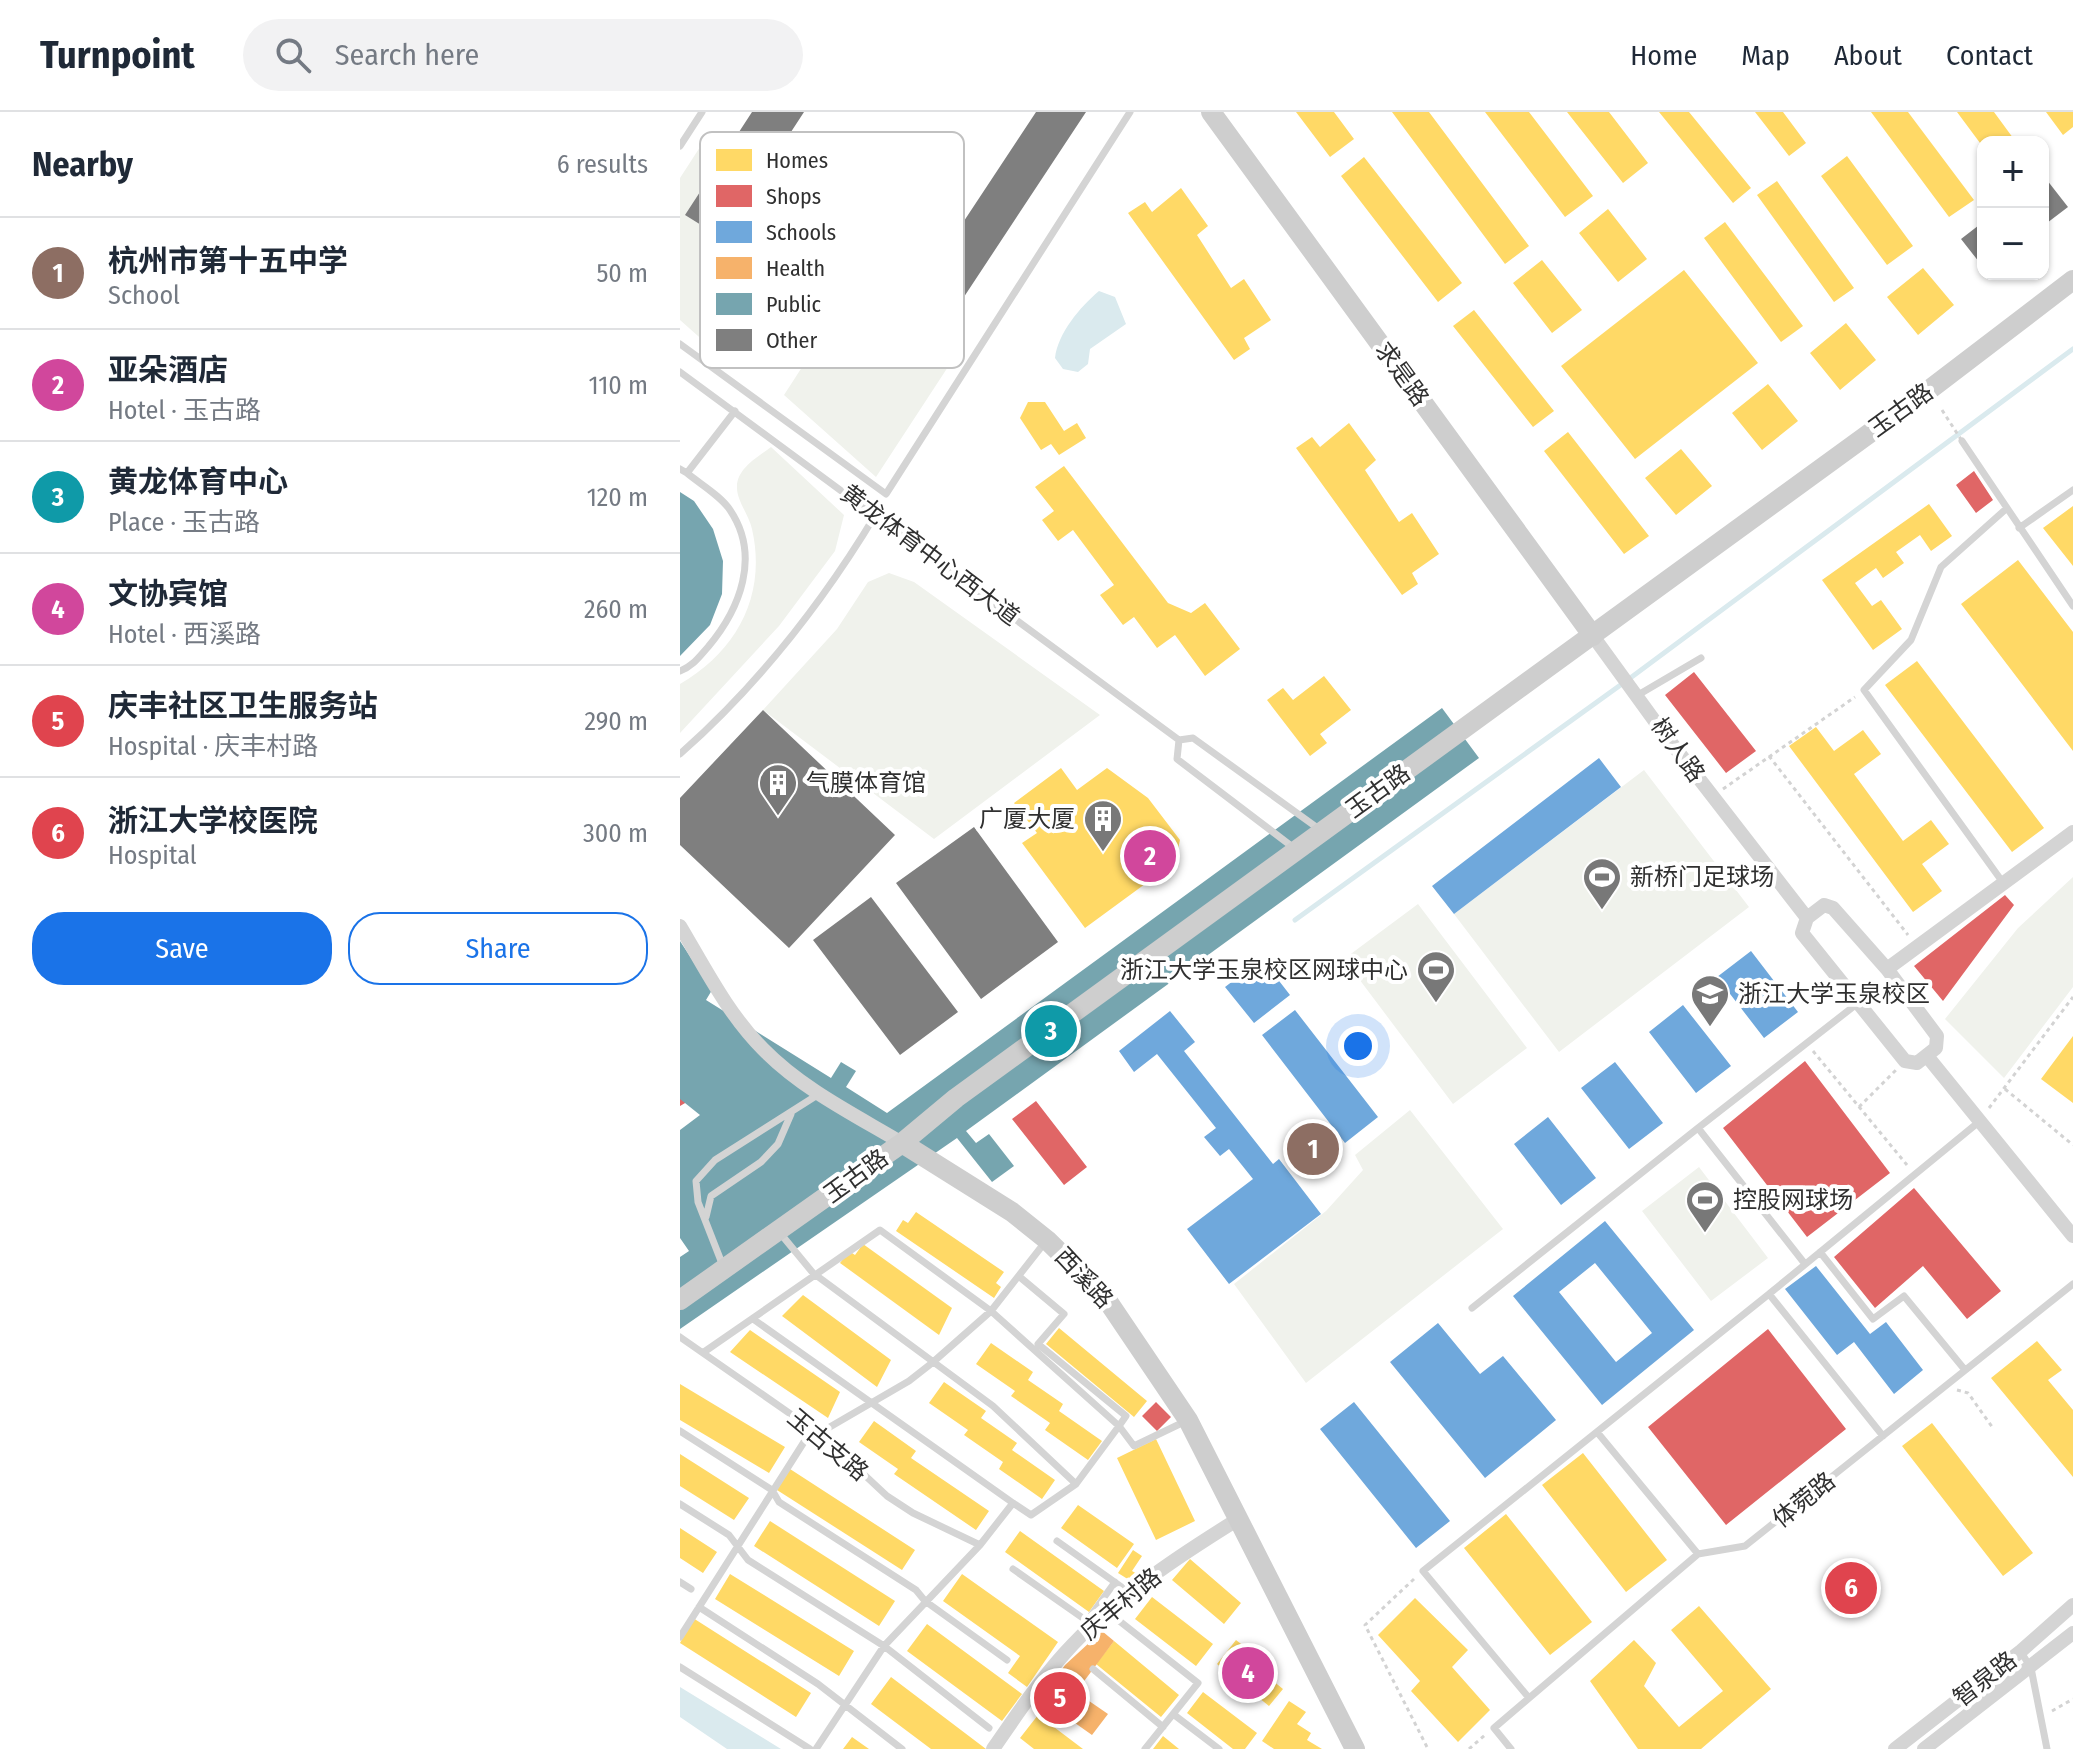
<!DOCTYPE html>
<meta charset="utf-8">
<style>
:root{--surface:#fff;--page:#f2f2f3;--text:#1f2937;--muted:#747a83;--line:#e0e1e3;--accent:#1a73e8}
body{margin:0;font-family:"Fira Sans Condensed","Noto Sans SC",sans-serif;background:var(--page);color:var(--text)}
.controls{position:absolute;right:24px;top:24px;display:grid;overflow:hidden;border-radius:16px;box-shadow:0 2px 6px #0004}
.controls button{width:72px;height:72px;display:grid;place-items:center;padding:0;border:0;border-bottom:2px solid var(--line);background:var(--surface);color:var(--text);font:40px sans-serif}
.you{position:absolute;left:678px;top:934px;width:28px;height:28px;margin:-20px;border:6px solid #fff;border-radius:50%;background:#1a73e8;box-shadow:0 0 0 12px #1a73e833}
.badge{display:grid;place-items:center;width:52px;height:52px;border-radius:50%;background:var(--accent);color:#fff;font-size:26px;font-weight:700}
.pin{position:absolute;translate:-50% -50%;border:4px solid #fff;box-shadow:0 2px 8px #0006}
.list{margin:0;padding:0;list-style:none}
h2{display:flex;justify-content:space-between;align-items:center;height:104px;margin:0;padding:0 32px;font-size:34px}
h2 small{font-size:26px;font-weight:400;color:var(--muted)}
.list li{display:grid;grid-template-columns:52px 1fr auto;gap:24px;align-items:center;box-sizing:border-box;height:112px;padding:0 32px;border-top:2px solid var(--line)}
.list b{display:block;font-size:30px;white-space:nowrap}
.list p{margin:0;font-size:26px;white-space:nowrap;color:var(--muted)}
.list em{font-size:26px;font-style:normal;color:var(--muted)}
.actions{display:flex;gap:16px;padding:24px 32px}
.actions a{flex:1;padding:18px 0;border:2px solid var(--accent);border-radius:32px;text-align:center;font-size:28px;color:var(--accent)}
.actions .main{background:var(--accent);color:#fff}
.icon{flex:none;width:44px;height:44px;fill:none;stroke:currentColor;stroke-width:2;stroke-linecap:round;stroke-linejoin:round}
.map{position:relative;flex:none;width:1393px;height:1637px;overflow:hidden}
header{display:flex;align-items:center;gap:48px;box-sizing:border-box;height:112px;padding:0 40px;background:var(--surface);border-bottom:2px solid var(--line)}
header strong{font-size:38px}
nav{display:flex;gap:44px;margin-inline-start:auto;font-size:28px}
.search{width:560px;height:72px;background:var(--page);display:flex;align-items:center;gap:20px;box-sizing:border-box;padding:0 28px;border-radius:44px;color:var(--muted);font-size:30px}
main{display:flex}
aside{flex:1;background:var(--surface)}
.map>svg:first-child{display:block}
</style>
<header>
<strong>Turnpoint</strong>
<div class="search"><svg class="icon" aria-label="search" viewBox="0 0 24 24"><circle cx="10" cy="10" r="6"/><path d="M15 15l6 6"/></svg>Search here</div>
<nav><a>Home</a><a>Map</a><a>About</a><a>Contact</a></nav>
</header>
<main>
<aside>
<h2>Nearby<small>6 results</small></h2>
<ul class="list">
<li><span class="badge" style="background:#8d6e63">1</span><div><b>杭州市第十五中学</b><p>School</p></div><em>50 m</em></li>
<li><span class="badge" style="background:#d1479c">2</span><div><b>亚朵酒店</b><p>Hotel · 玉古路</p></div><em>110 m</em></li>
<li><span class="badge" style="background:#0f9aa8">3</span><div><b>黄龙体育中心</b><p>Place · 玉古路</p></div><em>120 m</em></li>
<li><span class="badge" style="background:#d1479c">4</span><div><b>文协宾馆</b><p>Hotel · 西溪路</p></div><em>260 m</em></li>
<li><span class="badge" style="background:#e0444e">5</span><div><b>庆丰社区卫生服务站</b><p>Hospital · 庆丰村路</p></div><em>290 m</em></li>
<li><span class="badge" style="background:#e0444e">6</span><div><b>浙江大学校医院</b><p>Hospital</p></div><em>300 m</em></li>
</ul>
<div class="actions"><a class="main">Save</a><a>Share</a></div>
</aside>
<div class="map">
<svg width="1393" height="1637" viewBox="0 0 1393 1637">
<rect width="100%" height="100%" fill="#fff"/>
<path fill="#f0f2ec" d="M22,32L42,46L6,103L45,128L31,149L173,246L188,225L260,222L281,235L196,365L104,283L126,249L60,206L36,240L0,208V66Z
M91,335L164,403L155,439L99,514L0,621V572C57,539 87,483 72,417C69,403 57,389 57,376C56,357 78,345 91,335Z
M209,461L234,470L420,603L254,727L83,598L157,517L188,470Z
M964,658L1069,795L879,940L774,802Z
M1393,765V875L1324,966L1265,907L1338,816Z
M738,792L847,936L773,992L664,847Z
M730,998L823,1117L626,1271L554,1172L646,1099L683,1058L675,1043Z
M1019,1055L1088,1146L1031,1189L962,1099Z"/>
<path fill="#daeaee" d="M419,179L435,185L446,212L410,237L408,252L398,260L383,257L375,246C378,221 400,195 419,179Z
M0,1575L101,1637H47L0,1605Z"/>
<path fill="#ffd966" d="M616,0H654L674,27L650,45Z
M712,0H749L849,134L825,152Z
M805,0H849L913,84L885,105Z
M887,0H929L968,51L943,71Z
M979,0H1009L1071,76L1053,91Z
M1075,0H1103L1126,31L1109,44Z
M1191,0H1228L1294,88L1269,105Z
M1277,0H1314L1336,30H1303V35Z
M1366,0H1393V15L1383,23Z
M1167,44L1233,134L1207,153L1141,64Z
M684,45L782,171L758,190L661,64Z
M1097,69L1174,176L1154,190L1077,83Z
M501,76L528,114L517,123L551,176L564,167L591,208L564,226L570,237L554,248L448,101L465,90L472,100Z
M928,97L967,147L938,170L899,121Z
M1045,110L1123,214L1101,230L1024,126Z
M862,148L902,198L872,221L833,171Z
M1243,156L1274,193L1238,223L1207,185Z
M1004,158L1078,251L955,347L881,254Z
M794,198L874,299L853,315L773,214Z
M1166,211L1196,248L1160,278L1130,241Z
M1088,272L1118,309L1082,338L1052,301Z
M348,290H365L384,319L397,311L406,326L379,343L371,332L361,338L340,306Z
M669,311L696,348L685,358L719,410L732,401L759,442L732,461L738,472L722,483L616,336L632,325L640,335Z
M888,320L969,424L944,442L864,339Z
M1001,337L1032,374L996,403L965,366Z
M384,354L488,491L511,501L525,491L560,537L525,564L495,523L477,536L454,505L443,513L420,483L434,473L393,418L378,429L362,408L374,399L355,375Z
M1249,392L1272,424L1251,439L1240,423L1216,440L1224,451L1203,466L1196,456L1175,471L1192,494L1201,488L1222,517L1193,538L1142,468Z
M1393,394V454L1363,416Z
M1338,448L1393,520V639L1281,492Z
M1237,549L1364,716L1332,740L1205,573Z
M644,564L671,598L640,622L647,631L630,644L587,588L603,576L613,588Z
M1136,615L1154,639L1183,618L1201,642L1174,662L1223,729L1251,708L1269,732L1242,752L1262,779L1233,800L1109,634Z
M381,656L397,678L427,656L468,686L500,728L495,750L405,816L342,731L357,721L334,691Z
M1393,924V991L1361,967Z
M236,1100L324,1160L316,1171L321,1175L314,1186L216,1119L223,1108L228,1111Z
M183,1132L272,1196L259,1223L160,1151L169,1139L175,1143Z
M123,1183L211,1248L197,1275L102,1204Z
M379,1216L467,1289L454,1305L366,1232Z
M70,1218L160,1280L148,1306L50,1240Z
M1357,1229L1382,1258L1368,1268L1393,1298V1365L1311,1266Z
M311,1231L353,1260L348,1268L383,1292L379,1299L422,1329L408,1348L365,1318L370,1311L331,1284L335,1279L296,1252Z
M264,1270L306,1299L301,1306L337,1331L332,1338L375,1368L362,1387L319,1357L323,1350L284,1323L288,1318L249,1291Z
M0,1272L105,1335L89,1361L0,1308Z
M194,1309L236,1339L231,1346L309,1399L296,1418L214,1362L218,1357L179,1330Z
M1252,1311L1353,1441L1323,1464L1222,1334Z
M476,1327L515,1409L476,1428L437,1346Z
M903,1341L987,1448L946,1480L862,1373Z
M0,1342L69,1386L54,1408L0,1374Z
M110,1357L235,1438L222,1458L97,1378Z
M398,1393L454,1432L437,1456L381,1416Z
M826,1402L912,1510L870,1543L784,1436Z
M90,1409L215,1489L199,1514L74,1434Z
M0,1416L37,1440L23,1461L0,1446Z
M340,1419L424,1479L409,1500L325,1440Z
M453,1438L462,1444L452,1459L459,1463L454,1471L438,1461Z
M510,1447L561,1491L544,1512L492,1468Z
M50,1462L174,1539L159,1564L35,1487Z
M282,1462L378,1530L347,1575L328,1561L340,1544L263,1489Z
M472,1485L533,1532L516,1554L455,1507Z
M735,1486L788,1538L772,1555L810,1598L778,1630L731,1579L740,1569L698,1523Z
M1019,1494L1091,1577L1021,1637H958L910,1569L954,1528L976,1551L964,1574L999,1615L1043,1579L991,1518Z
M13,1506L131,1581L116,1605L0,1531Z
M247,1512L342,1582L322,1609L227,1539Z
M556,1528L593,1557L587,1564L603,1577L589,1594L537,1552Z
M434,1529L499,1583L481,1605L416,1552Z
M211,1565L306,1637H251L191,1592Z
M523,1580L577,1621L565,1637H553L507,1601Z
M609,1589L626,1600L617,1612L631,1621L627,1628L642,1637H594L582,1629Z
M358,1603L403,1637H354L340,1626Z
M483,1624L499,1637H473Z
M172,1625L189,1637H163Z"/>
<path fill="#e06666" d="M1294,359L1313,388L1296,401L1276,373Z
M1014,560L1076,639L1046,661L985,583Z
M1325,783L1334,793L1263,889L1234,854Z
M0,913L36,973L0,994Z
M1125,949L1210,1061L1127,1125L1043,1016Z
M356,989L407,1055L384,1073L332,1007Z
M1234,1076L1321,1179L1287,1207L1243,1154L1195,1196L1154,1145Z
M1088,1217L1166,1317L1046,1413L968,1315Z
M476,1290L491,1305L477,1319L462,1304Z"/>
<path fill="#6fa8dc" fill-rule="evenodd" d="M919,646L941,675L774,802L752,774Z
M1071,839L1118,900L1084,926L1037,865Z
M582,847L610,883L574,911L545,875Z
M1003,893L1051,954L1016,981L969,920Z
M615,898L698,1005L665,1031L582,923Z
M490,899L515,930L504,939L593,1052L599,1047L641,1102L549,1172L507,1117L573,1067L549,1037L540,1044L524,1025L536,1016L477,942L454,960L439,939Z
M935,950L983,1011L949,1037L901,976Z
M868,1005L916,1066L881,1093L834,1032Z
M925,1109L1014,1218L922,1293L833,1184ZM915,1151L972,1221L936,1250L879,1180Z
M1136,1154L1190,1222L1206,1210L1243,1258L1214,1282L1174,1230L1157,1243L1105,1177Z
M758,1211L800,1262L823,1244L876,1308L805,1366L710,1250Z
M674,1290L770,1409L736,1436L640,1317Z"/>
<path fill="#f6b26b" d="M422,1519L434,1529L396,1580L428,1602L412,1623L361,1587L385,1553Z"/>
<path fill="#76a5af" d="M0,380L14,389L33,417L43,449L42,482L30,513L0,544Z
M762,596L799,646L286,1019L296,1031L309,1022L334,1054L312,1070L277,1026L0,1217V1145L9,1139L0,1126V1018L20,1003L0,987V829L32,878L26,888L151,966L161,950L176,959L166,975L207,1001Z"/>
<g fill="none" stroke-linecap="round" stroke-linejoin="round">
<path stroke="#daeaee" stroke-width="5" d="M615,808L953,564L1393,237"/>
</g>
<path fill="#7f7f7f" d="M72,0H124L42,126L5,103Z
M356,0H406L243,247L208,224Z
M1363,63L1388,95L1363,114Z
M1303,110V155L1281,127Z
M83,598L215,723L109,836L0,733V686Z
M294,715L378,830L301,887L216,771Z
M191,785L278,900L220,943L133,828Z"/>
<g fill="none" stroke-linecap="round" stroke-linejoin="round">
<path stroke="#d3d3d3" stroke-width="3" stroke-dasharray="4 4" stroke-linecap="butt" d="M1089,644L1228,823
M1043,677L1175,585
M1133,939L1227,1053
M1325,977L1393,1033
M1179,995L1216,958
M1309,996L1393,885
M1277,1278L1288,1281L1313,1316
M734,1467L685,1513L748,1637
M1372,1599L1393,1587
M789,1637L805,1623"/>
<path stroke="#d4d4d4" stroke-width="7" d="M0,34L22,0
M0,232L206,382L450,0
M0,260L499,628L513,626L639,717
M1282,329L1393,494
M0,357L7,361L55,299
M1339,416L1393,378
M0,559C13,554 19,545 28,535C60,497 81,444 50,398C41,384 20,372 7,361
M958,583L1021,546
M499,628L497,647L614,736
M0,642C78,573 143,490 196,402
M1324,772L1184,578L1231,528L1261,455L1326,397
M26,1105L31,1084L81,1050L98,1032L111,1002
M100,1121L133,1161L313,1294L396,1372L351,1403L333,1391L300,1433L204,1534L136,1637
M1140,1140L1193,1207L1224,1184L1285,1258
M1125,1152L1018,1016L1178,891
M43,1154L18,1090L16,1069L35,1048L139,982
M792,1196L1018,1016
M73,1207L333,1391
M0,1225L145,1326L207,1384L233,1401L300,1433
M24,1240L200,1118L311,1199L439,1314L446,1304L358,1232L384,1202L341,1166
M0,1319L92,1378L99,1390L236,1478L245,1489L327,1548
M917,1320L1018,1442
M1203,1324L1089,1182L1300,1009
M396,1372L439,1314L454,1334L506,1309
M0,1392L49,1423L68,1448L204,1534L309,1616
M377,1429L450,1481
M333,1457L407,1509L435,1470
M0,1470L11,1477
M19,1495L138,1572L222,1637
M428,1500L518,1571L465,1637
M0,1525L124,1330L229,1269L252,1251L311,1199L366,1129
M1341,1540L1351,1556L1367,1637
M0,1555L130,1637
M413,1557L483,1615
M849,1586L743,1459L1089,1182
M493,1602L539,1637
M831,1637L814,1616L1018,1442L1065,1434L1393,1172"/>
<path stroke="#d4d4d4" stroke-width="14" d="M913,524L979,615L1127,806
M1144,793L1153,796L1207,857L1257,924L1256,936L1237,951L1225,949L1122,821L1127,806Z
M0,814C25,856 48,902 83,937C122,977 175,1003 222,1031
M1207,857L1393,720
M1247,944L1393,1124
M313,1637C335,1605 358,1571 384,1542C433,1487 497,1445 560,1406
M1215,1637L1341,1539L1393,1493
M1244,1637L1393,1521"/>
<path stroke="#cecece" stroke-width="20" d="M531,0L913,524
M222,1031L332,1100L367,1128L425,1185L508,1308L675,1637
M0,1188L222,1031L276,986L1249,278L1393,168"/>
<path stroke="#d3d3d3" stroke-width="3" stroke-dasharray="4 4" stroke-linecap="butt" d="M1262,298L1282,329"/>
</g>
<defs>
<symbol id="building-pin" viewBox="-11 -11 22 30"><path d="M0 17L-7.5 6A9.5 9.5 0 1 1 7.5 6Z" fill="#787878" stroke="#fff"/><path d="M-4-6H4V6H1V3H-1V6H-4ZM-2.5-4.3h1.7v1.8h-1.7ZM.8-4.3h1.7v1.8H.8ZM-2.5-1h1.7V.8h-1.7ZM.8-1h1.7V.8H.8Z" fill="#fff"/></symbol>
<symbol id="stadium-pin" viewBox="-11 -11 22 30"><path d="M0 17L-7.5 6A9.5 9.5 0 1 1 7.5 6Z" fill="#787878" stroke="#fff"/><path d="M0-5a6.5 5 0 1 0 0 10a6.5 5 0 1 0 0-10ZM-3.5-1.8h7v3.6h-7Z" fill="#fff"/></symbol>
<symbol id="university-pin" viewBox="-11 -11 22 30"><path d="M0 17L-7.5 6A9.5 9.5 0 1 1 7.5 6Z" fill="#787878" stroke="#fff"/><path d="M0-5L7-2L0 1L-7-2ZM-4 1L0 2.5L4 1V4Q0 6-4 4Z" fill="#fff"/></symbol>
</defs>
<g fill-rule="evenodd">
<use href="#building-pin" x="76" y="649" width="44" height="60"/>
<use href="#building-pin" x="401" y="685" width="44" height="60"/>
<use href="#stadium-pin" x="900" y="743" width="44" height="60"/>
<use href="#stadium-pin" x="734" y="836" width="44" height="60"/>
<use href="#university-pin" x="1008" y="860" width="44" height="60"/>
<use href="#stadium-pin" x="1003" y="1066" width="44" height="60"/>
</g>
<g text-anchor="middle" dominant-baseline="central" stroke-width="8" stroke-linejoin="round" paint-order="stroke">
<g font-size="24" fill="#303030" stroke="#fff">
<text transform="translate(722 262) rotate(54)">求是路</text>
<text transform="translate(1221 298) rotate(-36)">玉古路</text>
<text transform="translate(250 443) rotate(37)">黄龙体育中心西大道</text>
<text transform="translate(998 638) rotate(54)">树人路</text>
<text transform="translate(698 679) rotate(-36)">玉古路</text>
<text transform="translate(176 1064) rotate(-36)">玉古路</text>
<text transform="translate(404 1166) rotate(47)">西溪路</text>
<text transform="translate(148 1333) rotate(40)">玉古支路</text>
<text transform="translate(1124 1388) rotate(-39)">体菀路</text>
<text transform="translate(441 1492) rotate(-40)">庆丰村路</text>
<text transform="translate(1305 1567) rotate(-38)">智泉路</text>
</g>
<g font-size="24" fill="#303030" stroke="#fff" text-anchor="start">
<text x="126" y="671">气膜体育馆</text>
<text x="395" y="707" text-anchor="end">广厦大厦</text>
<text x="950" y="765">新桥门足球场</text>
<text x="728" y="858" text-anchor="end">浙江大学玉泉校区网球中心</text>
<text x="1058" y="882">浙江大学玉泉校区</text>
<text x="1053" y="1088">控股网球场</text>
</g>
</g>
<rect x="20" y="20" width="264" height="236" rx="12" fill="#fff" stroke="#c1c1c1" stroke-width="2"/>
<rect x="36" y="37" width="36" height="22" fill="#ffd966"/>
<rect x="36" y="73" width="36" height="22" fill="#e06666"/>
<rect x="36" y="109" width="36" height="22" fill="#6fa8dc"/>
<rect x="36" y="145" width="36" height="22" fill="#f6b26b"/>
<rect x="36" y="181" width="36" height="22" fill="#76a5af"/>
<rect x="36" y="217" width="36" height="22" fill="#7f7f7f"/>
<g font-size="22" fill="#303030">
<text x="86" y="56">Homes</text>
<text x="86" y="92">Shops</text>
<text x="86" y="128">Schools</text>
<text x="86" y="164">Health</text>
<text x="86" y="200">Public</text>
<text x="86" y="236">Other</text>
</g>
</svg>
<div class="controls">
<button>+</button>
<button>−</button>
</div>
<div class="you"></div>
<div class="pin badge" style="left:633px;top:1037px;background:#8d6e63">1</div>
<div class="pin badge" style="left:470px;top:744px;background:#d1479c">2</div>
<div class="pin badge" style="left:371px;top:919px;background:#0f9aa8">3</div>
<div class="pin badge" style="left:568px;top:1561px;background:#d1479c">4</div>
<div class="pin badge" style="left:380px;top:1586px;background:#e0444e">5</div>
<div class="pin badge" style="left:1171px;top:1476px;background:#e0444e">6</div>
</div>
</main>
